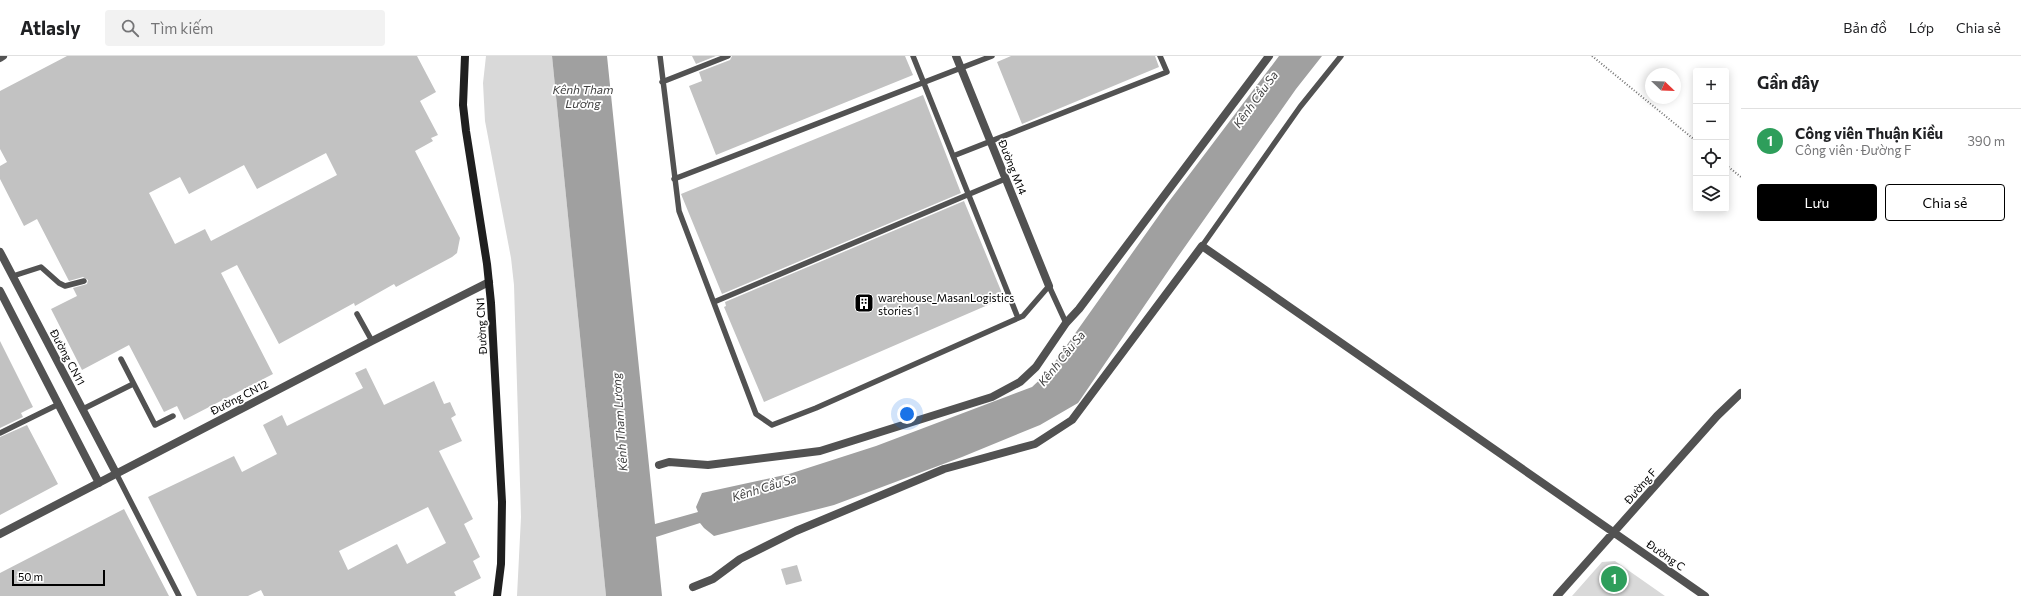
<!DOCTYPE html>
<html lang="vi">
<meta charset="utf-8">
<style>
:root{--surface:#fff;--page:#f2f2f2;--text:#202124;--muted:#757577;--line:#e0e0e0;--accent:#000}
body{margin:0;font-family:Commissioner,sans-serif;background:var(--page);color:var(--text)}
.controls{position:absolute;right:12px;top:12px;display:grid;overflow:hidden;border-radius:4px;box-shadow:0 2px 10px #0003}
.controls button{width:36px;height:36px;display:grid;place-items:center;padding:0;border:0;border-bottom:1px solid var(--line);background:var(--surface);color:var(--text);font:20px sans-serif}
.compass{position:absolute;left:1645px;top:12px;width:36px;height:36px;border-radius:50%;background:var(--surface);box-shadow:0 2px 10px #0003;rotate:113deg}
.scale{position:absolute;left:12px;bottom:10px;width:93px;box-sizing:border-box;padding-left:4px;border:2px solid #000;border-top:0;font-size:11px;line-height:14px;white-space:nowrap;color:#000;-webkit-text-stroke:3px #fff;paint-order:stroke}
.you{position:absolute;left:907px;top:358px;width:14px;height:14px;margin:-10px;border:3px solid #fff;border-radius:50%;background:#1a73e8;box-shadow:0 0 0 6px #1a73e833}
.badge{display:grid;place-items:center;width:26px;height:26px;border-radius:50%;background:var(--accent);color:#fff;font-size:13px;font-weight:700}
.pin{position:absolute;translate:-50% -50%;border:2px solid #fff;box-shadow:0 1px 4px #0006}
.list{margin:0;padding:0;list-style:none}
h2{display:flex;justify-content:space-between;align-items:center;height:52px;margin:0;padding:0 16px;font-size:17px}
h2 small{font-size:13px;font-weight:400;color:var(--muted)}
.list li{display:grid;grid-template-columns:26px 1fr auto;gap:12px;align-items:center;box-sizing:border-box;height:64px;padding:0 16px;border-top:1px solid var(--line)}
.list b{display:block;font-size:15px;white-space:nowrap}
.list p{margin:0;font-size:13px;white-space:nowrap;color:var(--muted)}
.list em{font-size:13px;font-style:normal;color:var(--muted)}
.actions{display:flex;gap:8px;padding:12px 16px}
.actions a{flex:1;padding:9px 0;border:1px solid var(--accent);border-radius:4px;text-align:center;font-size:14px;color:var(--accent)}
.actions .main{background:var(--accent);color:#fff}
.icon{flex:none;width:22px;height:22px;fill:none;stroke:currentColor;stroke-width:2;stroke-linecap:round;stroke-linejoin:round}
.map{position:relative;flex:none;width:1741px;height:540px;overflow:hidden}
header{display:flex;align-items:center;gap:24px;box-sizing:border-box;height:56px;padding:0 20px;background:var(--surface);border-bottom:1px solid var(--line)}
header strong{font-size:19px}
nav{display:flex;gap:22px;margin-inline-start:auto;font-size:14px}
.search{width:280px;height:36px;background:var(--page);display:flex;align-items:center;gap:10px;box-sizing:border-box;padding:0 14px;border-radius:4px;color:var(--muted);font-size:15px}
main{display:flex}
aside{flex:1;background:var(--surface)}
.map>svg:first-child{display:block}
</style>
<header>
<strong>Atlasly</strong>
<div class="search"><svg class="icon" aria-label="search" viewBox="0 0 24 24"><circle cx="10" cy="10" r="6"/><path d="M15 15l6 6"/></svg>Tìm kiếm</div>
<nav><a>Bản đồ</a><a>Lớp</a><a>Chia sẻ</a></nav>
</header>
<main>
<div class="map">
<svg width="1741" height="540" viewBox="0 0 1741 540">
<rect width="100%" height="100%" fill="#fff"/>
<path fill="#d9d9d9" d="M486,0H552L606,540H517L521,461L514,229L511,202L485,65L483,27Z
M1615,505L1665,540H1572L1602,506Z"/>
<path fill="#a0a0a0" d="M552,0H607L655,468L698,456L696,451L702,437L789,418L876,390L1032,331L1047,317L1167,148L1279,0H1322L1296,33L1177,202L1078,347L1040,369L962,401L834,449L714,480L704,472L700,467L656,481L662,540H606Z"/>
<path fill="#c2c2c2" fill-rule="evenodd" d="M67,0H417L436,36L420,45L438,79L431,82L433,85L415,95L460,182L457,197L452,201L396,231L394,228L355,250L354,247L279,288L237,209L221,217L273,318L184,364L177,350L164,356L129,289L82,314L51,253L77,240L73,232L87,228L88,224L83,221L69,225L37,163L24,170L0,123V110L7,106L0,93V35ZM326,97L337,119L211,185L205,173L175,188L149,137L180,121L189,138L244,109L257,133Z
M692,0H716L696,8Z
M732,0H905L913,19L716,99L689,30L702,25L699,16L730,4Z
M1011,0H1155L1159,11L1022,68L997,6Z
M923,39L961,137L722,238L681,138Z
M964,145L1004,242L764,346L724,251L726,250L725,246Z
M0,285L33,351L21,357L23,361L0,372Z
M366,312L384,349L434,325L444,348L450,346L456,359L451,362L462,385L439,395L473,463L464,468L480,501L473,505L481,522L454,536L456,540H264L261,534L248,540H197L148,441L234,400L242,416L277,398L263,369L282,359L287,370L363,332L355,317ZM428,451L446,487L407,508L397,488L348,514L339,495Z
M27,369L58,428L0,459V381Z
M124,453L169,540H0V517Z
M797,509L802,525L786,529L781,513Z"/>
<g fill="none" stroke-linecap="round" stroke-linejoin="round">
<path stroke="#747474" stroke-width="2" stroke-dasharray="1 2" stroke-linecap="butt" d="M1592,0L1696,85
M1726,109L1741,121"/>
<path stroke="#525252" stroke-width="5.5" d="M660,0L679,155L756,358L772,369L816,352L1023,260L1049,230L1066,267
M913,0L1018,262
M662,26L728,0
M953,100L1167,16L1160,0
M674,123L992,0
M1202,190L1300,51L1341,0
M13,220L41,211L59,227L65,230L84,225
M714,246L1005,123
M357,258L372,285
M121,303L155,369L173,360
M83,353L133,328
M0,377L59,348
M116,417L179,540"/>
<path stroke="#525252" stroke-width="8" d="M956,0L1049,230
M0,2L3,0
M0,196L116,417
M0,235L99,427
M659,409L669,406L708,409L820,395L992,341L1020,326L1036,311L1066,267L1079,253L1269,0
M0,478L372,285L489,226
M693,531L713,523L740,503L796,475L944,413L1035,388L1072,364L1202,190L1705,540
M1557,540L1717,360L1741,337"/>
<path stroke="#1f1f1f" stroke-width="8" d="M465,0L463,49L466,75L487,208L491,247L502,446L501,508L497,540"/>
</g>
<defs>
<symbol id="building-square" viewBox="-11 -11 22 22"><rect x="-9" y="-9" width="18" height="18" rx="4" fill="#000" stroke="#fff"/><path d="M-4-6H4V6H1V3H-1V6H-4ZM-2.5-4.3h1.7v1.8h-1.7ZM.8-4.3h1.7v1.8H.8ZM-2.5-1h1.7V.8h-1.7ZM.8-1h1.7V.8H.8Z" fill="#fff"/></symbol>
</defs>
<g fill-rule="evenodd">
<use href="#building-square" x="853" y="236" width="22" height="22"/>
</g>
<g text-anchor="middle" dominant-baseline="central" stroke-width="3.5" stroke-linejoin="round" paint-order="stroke">
<g font-size="11" fill="#000" stroke="#fff">
<text transform="translate(1013 111) rotate(68)">Đường M14</text>
<text transform="translate(481 270) rotate(-93)">Đường CN1</text>
<text transform="translate(68 301) rotate(62)">Đường CN11</text>
<text transform="translate(239 341) rotate(-27)">Đường CN12</text>
<text transform="translate(1640 430) rotate(-49)">Đường F</text>
<text transform="translate(1666 499) rotate(35)">Đường C</text>
</g>
<g font-size="11" fill="#000" stroke="#fff" text-anchor="start">
<text x="878" y="241">warehouse_MasanLogistics<tspan x="878" dy="13">stories 1</tspan></text>
</g>
<g font-size="12" font-style="italic" fill="#414141" stroke="#fff">
<text x="583" y="33">Kênh Tham<tspan x="583" dy="14">Lương</tspan></text>
<text transform="translate(1255 43) rotate(-54)">Kênh Cầu Sa</text>
<text transform="translate(1061 302) rotate(-51)">Kênh Cầu Sa</text>
<text transform="translate(619 366) rotate(-94)">Kênh Tham Lương</text>
<text transform="translate(764 431) rotate(-17)">Kênh Cầu Sa</text>
</g>
</g>
</svg>
<div class="controls">
<button>+</button>
<button>−</button>
<button><svg class="icon" aria-label="locate" viewBox="0 0 24 24"><circle cx="12" cy="12" r="6"/><path d="M12 2v4M12 18v4M2 12h4M18 12h4"/></svg></button>
<button><svg class="icon" aria-label="layers" viewBox="0 0 24 24"><path d="M12 4l9 5-9 5-9-5zM3 14l9 5 9-5"/></svg></button>
</div>
<svg class="compass" viewBox="-18 -18 36 36"><path d="M0-13l5 13h-10z" fill="#e53935"/><path d="M0 13l5-13h-10z" fill="#757577"/></svg>
<div class="scale">50 m</div>
<div class="you"></div>
<div class="pin badge" style="left:1614px;top:523px;background:#2e9e5b">1</div>
</div>
<aside>
<h2>Gần đây<small></small></h2>
<ul class="list">
<li><span class="badge" style="background:#2e9e5b">1</span><div><b>Công viên Thuận Kiều</b><p>Công viên · Đường F</p></div><em>390 m</em></li>
</ul>
<div class="actions"><a class="main">Lưu</a><a>Chia sẻ</a></div>
</aside>
</main>
